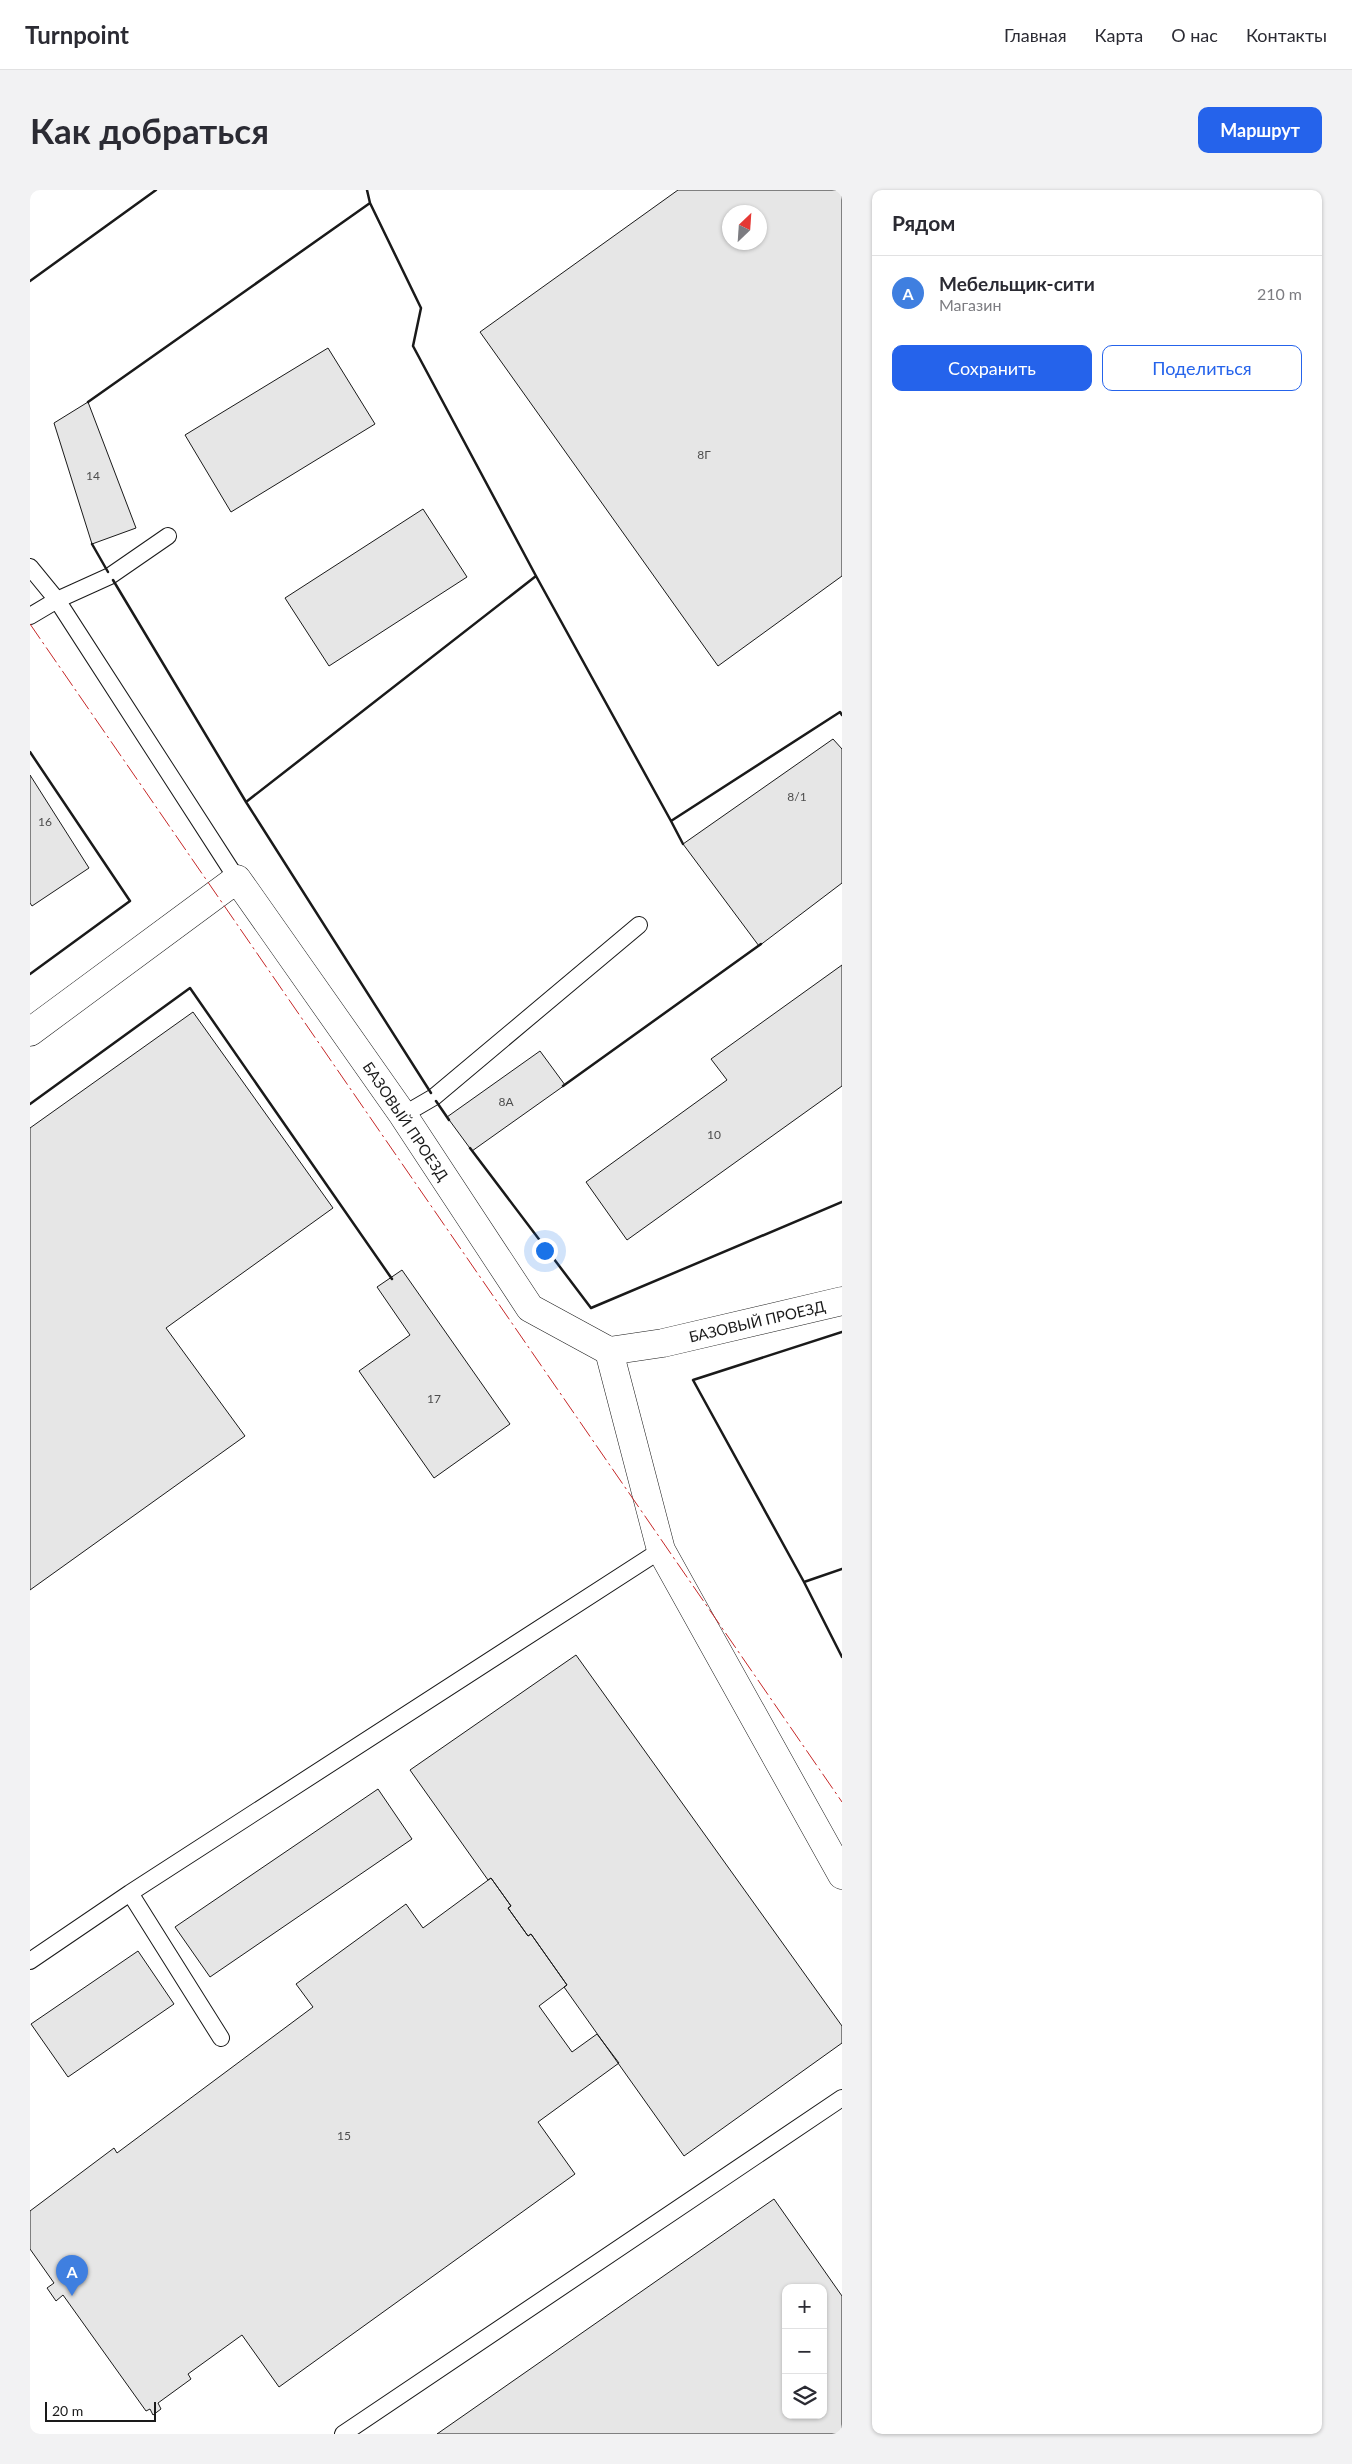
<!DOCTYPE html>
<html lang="ru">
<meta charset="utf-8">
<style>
:root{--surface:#fff;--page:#f2f2f3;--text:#2b2b33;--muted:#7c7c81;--line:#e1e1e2;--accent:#2563eb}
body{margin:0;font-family:Lato,sans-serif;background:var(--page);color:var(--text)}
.controls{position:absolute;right:15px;bottom:15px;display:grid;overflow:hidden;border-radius:10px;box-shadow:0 1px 4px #0004}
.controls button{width:45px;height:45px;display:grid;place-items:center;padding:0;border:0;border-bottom:1px solid var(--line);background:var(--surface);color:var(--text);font:25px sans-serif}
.compass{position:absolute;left:692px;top:15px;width:45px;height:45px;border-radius:50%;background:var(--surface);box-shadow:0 1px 4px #0004;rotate:25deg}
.scale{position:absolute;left:15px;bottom:12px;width:111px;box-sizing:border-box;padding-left:5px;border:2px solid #1a1a1a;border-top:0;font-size:14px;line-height:18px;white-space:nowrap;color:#1a1a1a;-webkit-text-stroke:4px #fff;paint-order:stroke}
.you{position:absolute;left:514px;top:1060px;width:18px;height:18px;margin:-12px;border:4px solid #fff;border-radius:50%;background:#1a73e8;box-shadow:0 0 0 8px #1a73e833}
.badge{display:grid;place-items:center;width:32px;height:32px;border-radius:50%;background:var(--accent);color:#fff;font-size:16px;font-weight:700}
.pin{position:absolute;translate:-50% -41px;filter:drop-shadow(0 1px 2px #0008)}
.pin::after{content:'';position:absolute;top:26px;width:18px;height:15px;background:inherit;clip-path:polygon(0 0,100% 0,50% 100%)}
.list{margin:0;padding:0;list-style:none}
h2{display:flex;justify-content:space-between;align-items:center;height:65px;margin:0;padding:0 20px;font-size:21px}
h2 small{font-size:16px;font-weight:400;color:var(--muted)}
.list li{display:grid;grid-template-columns:32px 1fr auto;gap:15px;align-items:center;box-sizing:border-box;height:75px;padding:0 20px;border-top:1px solid var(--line)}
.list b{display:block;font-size:19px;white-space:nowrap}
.list p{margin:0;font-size:16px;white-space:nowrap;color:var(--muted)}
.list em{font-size:16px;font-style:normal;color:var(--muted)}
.actions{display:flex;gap:10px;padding:15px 20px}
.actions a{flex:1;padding:11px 0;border:1px solid var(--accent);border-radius:10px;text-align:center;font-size:18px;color:var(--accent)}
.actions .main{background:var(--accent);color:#fff}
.icon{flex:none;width:28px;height:28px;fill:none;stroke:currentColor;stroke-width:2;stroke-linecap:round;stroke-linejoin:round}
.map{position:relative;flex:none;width:812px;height:2244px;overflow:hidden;border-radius:10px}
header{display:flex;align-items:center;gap:30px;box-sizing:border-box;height:70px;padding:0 25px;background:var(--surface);border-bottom:1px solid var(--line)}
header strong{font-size:24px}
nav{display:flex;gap:28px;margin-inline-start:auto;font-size:18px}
.intro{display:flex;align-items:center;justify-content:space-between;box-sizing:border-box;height:120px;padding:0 30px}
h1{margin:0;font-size:35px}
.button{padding:12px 22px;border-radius:10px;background:var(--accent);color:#fff;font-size:18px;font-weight:700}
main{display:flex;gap:30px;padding:0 30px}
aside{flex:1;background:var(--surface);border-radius:10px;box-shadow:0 1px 4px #0004}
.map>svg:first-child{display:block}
</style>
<header>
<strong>Turnpoint</strong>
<nav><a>Главная</a><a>Карта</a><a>О нас</a><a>Контакты</a></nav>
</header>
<div class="intro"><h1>Как добраться</h1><a class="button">Маршрут</a></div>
<main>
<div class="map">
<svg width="812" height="2244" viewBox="0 0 812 2244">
<rect width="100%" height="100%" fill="#fff"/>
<path fill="#e6e6e6" stroke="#1a1a1a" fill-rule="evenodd" d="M648,0H812V386L688,476L450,142ZM699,22H729V52H699Z
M298,158L345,234L201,322L155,245Z
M58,212L106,338L62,354L24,233Z
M393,319L437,387L299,476L255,408Z
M803,549L812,559V693L729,756L653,654Z
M0,585L59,678L2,716L0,713Z
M812,775V896L597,1050L556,992L697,890L681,869Z
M163,822L303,1018L136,1138L215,1246L0,1400V938Z
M510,861L535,895L442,961L417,927Z
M372,1080L480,1234L404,1288L329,1181L380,1145L347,1097Z
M546,1465L812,1836V1853L654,1966L534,1797L537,1795L501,1744L498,1746L478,1718L481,1716L461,1688L458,1690L380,1580Z
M348,1599L382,1649L180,1787L145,1737Z
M461,1688L481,1716L478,1718L498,1746L501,1744L537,1795L509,1816L542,1862L567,1844L589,1873L508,1932L545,1984L249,2197L212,2145L158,2184L161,2189L128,2213L131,2219L123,2225L120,2219L116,2221L33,2105L26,2111L17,2098L24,2093L0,2059V2021L84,1958L87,1963L283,1817L266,1794L376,1714L393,1738Z
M108,1761L144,1814L38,1887L1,1834Z
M744,2009L812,2106V2244H407ZM756,2098H793V2225H756Z"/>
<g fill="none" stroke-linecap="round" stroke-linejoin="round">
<defs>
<path id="service" d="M0,377L27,410L207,689
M0,426L27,410L80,386L138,346
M373,925L404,907L609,735
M100,1703L191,1848
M0,1771L100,1703L631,1360
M313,2244L812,1908"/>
<path id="minor" d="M0,842L207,689L373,925L500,1118L579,1161L633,1153L812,1111
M579,1161L631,1360L812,1685"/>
</defs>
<use href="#service" stroke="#1a1a1a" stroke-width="18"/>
<use href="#minor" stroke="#1a1a1a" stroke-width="29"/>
<use href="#service" stroke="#fff" stroke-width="16"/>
<use href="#minor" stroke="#fff" stroke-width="28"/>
<path stroke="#1a1a1a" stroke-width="2.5" d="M337,0L340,13L391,118L383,156L506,386L641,631L810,522L812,525
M0,91L126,0
M58,212L340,13
M62,354L78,382
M83,390L216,612
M0,562L100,711L0,784
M641,631L653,654
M533,896L731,754
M401,903L216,612L506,386
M406,911L419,930
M0,914L160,798L362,1089
M440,958L561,1118L812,1012
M812,1379L774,1392L812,1467
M774,1392L663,1190L812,1142"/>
<path stroke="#c62828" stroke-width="1" stroke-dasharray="18 4 2.5 4" stroke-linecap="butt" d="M0,434L812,1612"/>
</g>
<g text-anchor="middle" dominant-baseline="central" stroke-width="4" stroke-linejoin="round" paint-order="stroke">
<g font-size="12" fill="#4d4d4d">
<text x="674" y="264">8Г</text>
<text x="63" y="285">14</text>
<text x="767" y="606">8/1</text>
<text x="15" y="631">16</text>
<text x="476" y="911">8А</text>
<text x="684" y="944">10</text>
<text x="404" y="1208">17</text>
<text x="314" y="1945">15</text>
</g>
<g font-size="15" fill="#1a1a1a" stroke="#fff">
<text transform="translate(376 931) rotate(56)">БАЗОВЫЙ ПРОЕЗД</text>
<text transform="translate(727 1131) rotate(-13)">БАЗОВЫЙ ПРОЕЗД</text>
</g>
</g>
</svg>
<div class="controls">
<button>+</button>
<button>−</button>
<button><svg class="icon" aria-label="layers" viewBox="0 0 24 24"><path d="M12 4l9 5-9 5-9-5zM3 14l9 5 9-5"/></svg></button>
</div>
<svg class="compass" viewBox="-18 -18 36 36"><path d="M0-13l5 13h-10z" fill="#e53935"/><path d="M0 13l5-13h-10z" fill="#7c7c81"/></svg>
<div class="scale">20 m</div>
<div class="you"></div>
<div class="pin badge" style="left:42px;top:2106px;background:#3f7fe0">A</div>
</div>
<aside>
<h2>Рядом<small></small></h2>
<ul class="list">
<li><span class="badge" style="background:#3f7fe0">A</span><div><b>Мебельщик-сити</b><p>Магазин</p></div><em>210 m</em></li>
</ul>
<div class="actions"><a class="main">Сохранить</a><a>Поделиться</a></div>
</aside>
</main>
